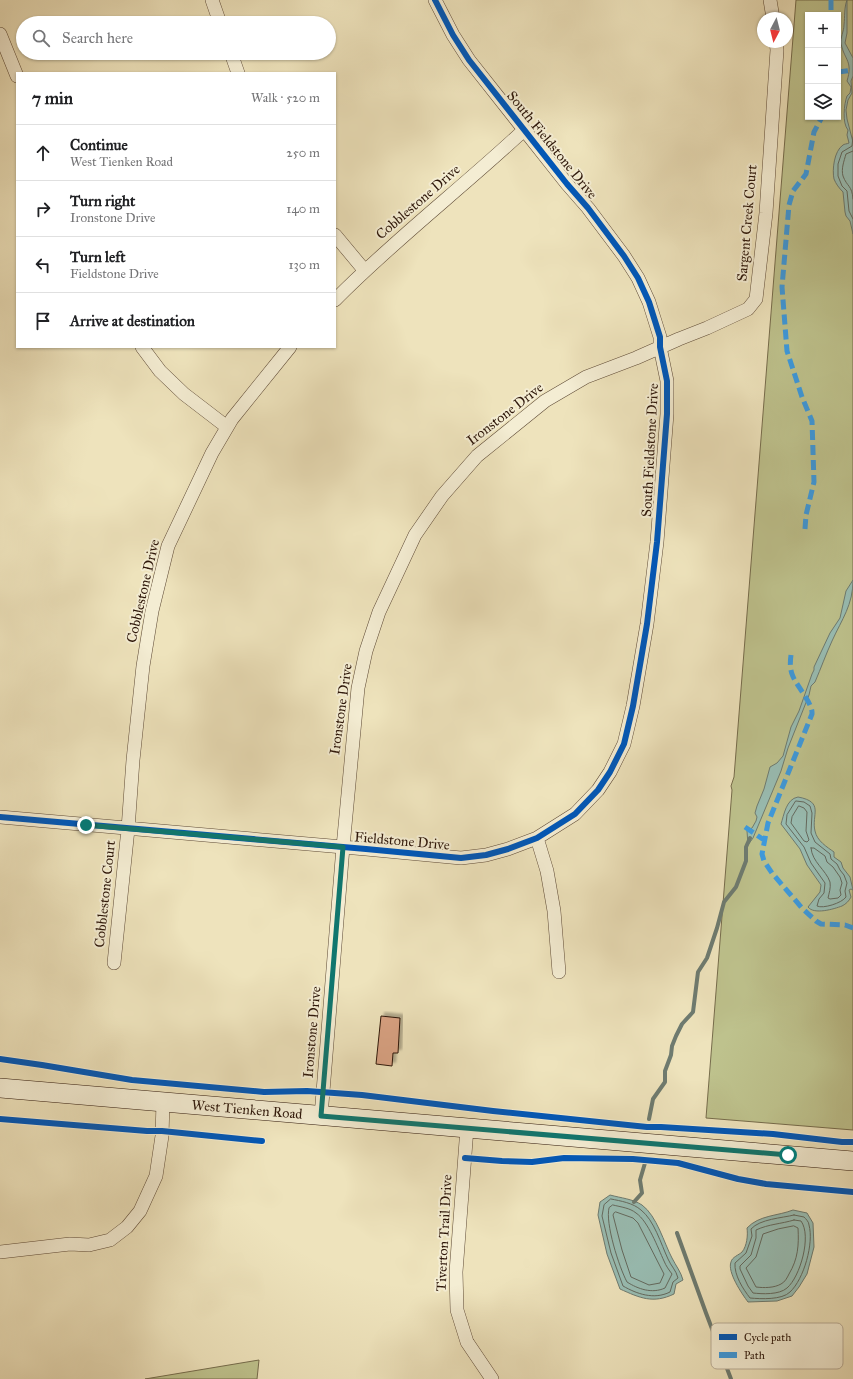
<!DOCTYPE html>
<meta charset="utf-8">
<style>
:root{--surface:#fff;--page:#f2f2f2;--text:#202124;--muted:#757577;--line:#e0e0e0}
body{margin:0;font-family:"IM FELL Great Primer",serif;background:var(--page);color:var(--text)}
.controls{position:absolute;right:12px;top:12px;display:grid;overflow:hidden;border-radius:0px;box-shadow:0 1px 3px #0004}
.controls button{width:36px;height:36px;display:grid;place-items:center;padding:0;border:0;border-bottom:1px solid var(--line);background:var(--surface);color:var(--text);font:20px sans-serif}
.compass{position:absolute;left:757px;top:12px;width:36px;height:36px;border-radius:50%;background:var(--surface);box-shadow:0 1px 3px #0004;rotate:187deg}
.stop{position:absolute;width:12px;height:12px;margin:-9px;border:3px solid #0f766e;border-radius:50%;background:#fff}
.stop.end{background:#0f766e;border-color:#fff;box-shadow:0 1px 4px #0008}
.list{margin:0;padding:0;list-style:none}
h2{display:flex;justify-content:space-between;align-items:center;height:52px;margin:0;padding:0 16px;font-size:17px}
h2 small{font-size:13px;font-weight:400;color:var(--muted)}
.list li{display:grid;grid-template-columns:26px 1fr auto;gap:12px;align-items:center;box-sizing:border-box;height:56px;padding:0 16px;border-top:1px solid var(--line)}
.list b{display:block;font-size:15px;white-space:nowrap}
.list p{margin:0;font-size:13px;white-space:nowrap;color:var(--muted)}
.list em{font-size:13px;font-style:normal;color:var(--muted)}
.icon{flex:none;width:22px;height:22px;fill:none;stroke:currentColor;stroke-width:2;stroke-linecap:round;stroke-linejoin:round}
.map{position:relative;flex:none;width:853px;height:1379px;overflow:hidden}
.search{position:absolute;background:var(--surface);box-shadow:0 1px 3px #0004;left:16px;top:16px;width:320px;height:44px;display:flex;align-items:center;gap:10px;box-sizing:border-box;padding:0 14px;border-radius:22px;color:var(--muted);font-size:15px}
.panel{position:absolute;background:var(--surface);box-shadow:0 1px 3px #0004;left:16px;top:72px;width:320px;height:276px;border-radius:0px}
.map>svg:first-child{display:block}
</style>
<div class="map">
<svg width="853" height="1379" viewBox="0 0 853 1379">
<defs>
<filter id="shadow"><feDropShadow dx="3.5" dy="-3.5" stdDeviation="1" flood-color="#0004"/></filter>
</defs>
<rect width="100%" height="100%" fill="#eee3bc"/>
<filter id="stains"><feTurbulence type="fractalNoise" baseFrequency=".005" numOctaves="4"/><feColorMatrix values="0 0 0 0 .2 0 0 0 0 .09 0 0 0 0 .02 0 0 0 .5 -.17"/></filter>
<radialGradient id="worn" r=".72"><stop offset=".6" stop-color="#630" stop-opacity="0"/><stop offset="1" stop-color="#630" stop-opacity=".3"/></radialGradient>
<path fill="#bec28d" stroke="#766c4c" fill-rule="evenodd" d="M796,0H853V1130L706,1118L732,790L731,786L734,777ZM808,15H838V117H808Z
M259,1360L257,1379H145Z"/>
<path fill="#99beb4" stroke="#6e7b70" d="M847,0V33L845,43L853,58V76L851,81L852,93L848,100L846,110L847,119L853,142V234L850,221L846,216L845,212L843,192C839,188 836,184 834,179C832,170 834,151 843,145C844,144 847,144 849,143L847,135L848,130C842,123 844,104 847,96L850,93L851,87L847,81C853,61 845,61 841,44C840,38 844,31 844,25C845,16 844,8 847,0Z
M853,580C853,605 842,619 832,641C826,654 821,668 815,682L811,686L809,695L788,748L781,771L753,838L748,845L747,831L752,828L756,821L757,817L755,813L757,806L764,789L770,767L777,763L783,756L791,727L799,711L812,674L814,670V667L830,633L840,618L846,591Z
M798,797C825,802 811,815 815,831C817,841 827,847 834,852V857L841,862L843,868L850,877L853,890L851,889L849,890L851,897C849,901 846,904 842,906C834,909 814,915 808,907L820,892L821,885L807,865L800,849L781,824C784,815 786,799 798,797Z
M610,1195C621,1198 633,1199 642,1205C657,1216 664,1243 672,1258C676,1266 681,1272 683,1280L676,1284L674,1294C653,1304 640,1298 620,1289L607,1254L598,1215L600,1202Z
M793,1210L807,1213L813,1223L814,1247L807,1274L799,1287L792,1296L777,1301L748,1302C742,1294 727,1272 731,1262C732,1257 739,1255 742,1252C747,1246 748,1235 747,1228C759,1215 778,1216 793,1210Z"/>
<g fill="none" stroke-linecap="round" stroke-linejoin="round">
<path stroke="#646a5f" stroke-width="1" d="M853,137L852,146L842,152L838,164V176L842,186L847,191L849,211L853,219
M853,151L846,154C844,161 841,169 843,176C847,187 852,185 853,199
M796,801L804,802L810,806L812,813L811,833L815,842L830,854L831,859L837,864L840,870L844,875L847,883L845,891L846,897C842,903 823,909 817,906L819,899L824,893L825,883L811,863L804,847L786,824L787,815Z
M799,806L804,808L807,812L806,831L809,840L807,842L804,841L791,823L792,817Z
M811,848H814L825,856L827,862L833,867L840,877L842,883L840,890L841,895L838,898L830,899L828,898C829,893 831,888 830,882C826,870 812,862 811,848Z
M611,1199C621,1201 633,1203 641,1210C654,1220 661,1244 668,1259C671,1266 676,1270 678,1278L673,1282L670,1292C654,1300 637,1294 623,1286L611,1253L602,1216L604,1205Z
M613,1205C621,1207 630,1208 636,1213C648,1221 658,1248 664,1261C666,1266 669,1270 672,1274L665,1288C652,1294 638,1289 627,1282C619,1267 605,1223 609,1208Z
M616,1212L633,1218L638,1223L664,1274L660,1283L649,1285L631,1277L622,1250L613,1215L614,1213Z
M794,1215L804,1217C806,1219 809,1222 809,1225C814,1243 804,1279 790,1292C782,1300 761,1299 750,1298C743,1289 734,1275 735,1263L746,1253L752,1236L751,1229C760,1219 782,1218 794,1215Z
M794,1220L801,1221C812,1236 800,1277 787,1288C779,1295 762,1294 753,1293L748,1286L740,1269V1266L751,1255L756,1238V1230C769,1224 781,1224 794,1220Z
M794,1226L798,1228C799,1245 798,1259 789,1274C787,1278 785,1282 781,1284C774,1288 764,1288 756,1287L746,1268L756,1257L763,1234L778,1229Z"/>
<path stroke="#6e7b70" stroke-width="4" d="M649,1119L653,1099L665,1082V1071L671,1055L672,1046L676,1036L682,1024L693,1012L698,972L707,958L717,928L724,902L736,887L746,861V847L750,838
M634,1202L642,1193L640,1180L645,1163
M677,1233L706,1313L731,1379"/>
</g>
<path fill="#d9a283" stroke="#2e170a" filter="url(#shadow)" d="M381,1016L400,1018L398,1053H393L392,1066L376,1064Z"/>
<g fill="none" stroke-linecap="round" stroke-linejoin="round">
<defs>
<path id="street" d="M212,0L220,23
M770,0L773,18
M0,34L17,76
M231,53L238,73
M335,235L365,271
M335,300C394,240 462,188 524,130
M142,347L160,371L184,394L227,427
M0,817L366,849L461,858L486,855L508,849L537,838L575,814L598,790L610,772L624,744L633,706L647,624L657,542L667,414V381L660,347V337L649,302L638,278L624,256L588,208L567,184L469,60L453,35L435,0
M537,838L547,871L554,911L559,972
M114,963L128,829L133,760L143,666L152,611L168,546L212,453L232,419L290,347
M321,1116L343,847L358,688L366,651L379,612L415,535L442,496L477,456L545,401L586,377L636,358L679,339L707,328L748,309L756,299L766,213L777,50L776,42
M467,1128L456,1272L457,1310L467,1342L492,1379
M0,1252L70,1244L89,1245L110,1240L127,1227L140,1211L156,1176L162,1136L163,1102"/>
<g id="secondary">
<path id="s1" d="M0,1088L853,1161"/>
</g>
</defs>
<use href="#street" stroke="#5e4a36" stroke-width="14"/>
<use href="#secondary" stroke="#2e170a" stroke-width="20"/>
<use href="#street" stroke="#f4edd3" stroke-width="13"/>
<use href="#secondary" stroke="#f4edd3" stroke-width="19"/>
<path stroke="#3d9ade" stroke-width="5" stroke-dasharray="10 5" stroke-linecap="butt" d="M831,0V15
M838,72L853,70
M805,529L806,515L814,482L812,421L802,397L787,351L782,287L789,205L793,191L806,174L814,132L822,117
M791,655C790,662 790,668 792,674C796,686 813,703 812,714L768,823L762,854L764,861L772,873L802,908L816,921L821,924L845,925L853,928
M745,827L764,840"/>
<defs>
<path id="cycleway" d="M0,817L366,849L461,858L486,855L508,849L537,838L575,814L598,790L610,772L624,744L633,706L647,624L657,542L667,414V381L660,347V337L649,302L638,278L624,256L588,208L567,184L469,60L453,35L435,0
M0,1059L42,1065L132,1080L264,1092L307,1091L362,1095L493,1111L647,1127H661L773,1134L842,1142H853
M0,1119L147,1131H162L262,1141
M465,1158L502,1161L532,1162L564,1158L633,1159L678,1163L738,1179L766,1184L853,1192"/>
</defs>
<use href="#cycleway" stroke="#f4edd3" stroke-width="8"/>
<use href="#cycleway" stroke="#0057b8" stroke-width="6"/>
</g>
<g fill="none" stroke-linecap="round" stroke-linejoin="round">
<path stroke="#0f766e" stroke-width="5" d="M86,825L343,847L321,1116L788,1155"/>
</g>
<g text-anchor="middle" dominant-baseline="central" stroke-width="4" stroke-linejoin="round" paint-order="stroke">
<g font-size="14" fill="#2e170a" stroke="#f4edd3">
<text transform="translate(552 145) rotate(51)">South Fieldstone Drive</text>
<text transform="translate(418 202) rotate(-41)">Cobblestone Drive</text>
<text transform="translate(747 223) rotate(-85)">Sargent Creek Court</text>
<text transform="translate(505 414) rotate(-38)">Ironstone Drive</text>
<text transform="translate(650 450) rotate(-87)">South Fieldstone Drive</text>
<text transform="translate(143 591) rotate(-77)">Cobblestone Drive</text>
<text transform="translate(341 709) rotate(-82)">Ironstone Drive</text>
<text transform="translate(402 841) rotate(5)">Fieldstone Drive</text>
<text transform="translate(105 894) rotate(-84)">Cobblestone Court</text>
<text transform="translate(312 1032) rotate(-85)">Ironstone Drive</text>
<text stroke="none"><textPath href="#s1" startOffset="248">West Tienken Road</textPath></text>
<text transform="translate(444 1233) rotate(-87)">Tiverton Trail Drive</text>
</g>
</g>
<rect x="711" y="1323" width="132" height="46" rx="6" fill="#f4edd3" stroke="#b9ad97" stroke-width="1"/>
<rect x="719" y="1334" width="18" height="6" fill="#0057b8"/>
<rect x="719" y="1352" width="18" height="6" fill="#3d9ade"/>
<g font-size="11" fill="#2e170a">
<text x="744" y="1341">Cycle path</text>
<text x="744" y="1359">Path</text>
</g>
<rect width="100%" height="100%" filter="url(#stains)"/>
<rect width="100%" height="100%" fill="url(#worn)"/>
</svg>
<div class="controls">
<button>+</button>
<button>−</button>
<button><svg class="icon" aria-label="layers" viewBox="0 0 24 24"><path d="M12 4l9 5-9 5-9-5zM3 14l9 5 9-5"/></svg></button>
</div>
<svg class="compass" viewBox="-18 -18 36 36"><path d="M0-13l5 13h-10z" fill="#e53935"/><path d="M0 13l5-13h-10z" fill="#757577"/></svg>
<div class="stop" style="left:788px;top:1155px"></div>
<div class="stop end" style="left:86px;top:825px"></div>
<div class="search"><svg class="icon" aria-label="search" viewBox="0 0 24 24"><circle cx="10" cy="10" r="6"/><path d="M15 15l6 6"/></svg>Search here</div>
<section class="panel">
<h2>7 min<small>Walk · 520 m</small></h2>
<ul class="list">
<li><svg class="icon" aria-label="ahead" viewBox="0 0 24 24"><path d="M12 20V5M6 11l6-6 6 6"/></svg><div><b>Continue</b><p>West Tienken Road</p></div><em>250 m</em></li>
<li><svg class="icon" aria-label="right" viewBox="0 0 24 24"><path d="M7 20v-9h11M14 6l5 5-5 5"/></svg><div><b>Turn right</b><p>Ironstone Drive</p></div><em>140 m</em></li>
<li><svg class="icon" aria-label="left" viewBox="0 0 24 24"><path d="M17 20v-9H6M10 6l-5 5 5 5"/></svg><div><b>Turn left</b><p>Fieldstone Drive</p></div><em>130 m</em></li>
<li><svg class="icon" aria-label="arrive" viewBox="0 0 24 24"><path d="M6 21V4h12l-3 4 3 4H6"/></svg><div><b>Arrive at destination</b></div></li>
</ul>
</section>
</div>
